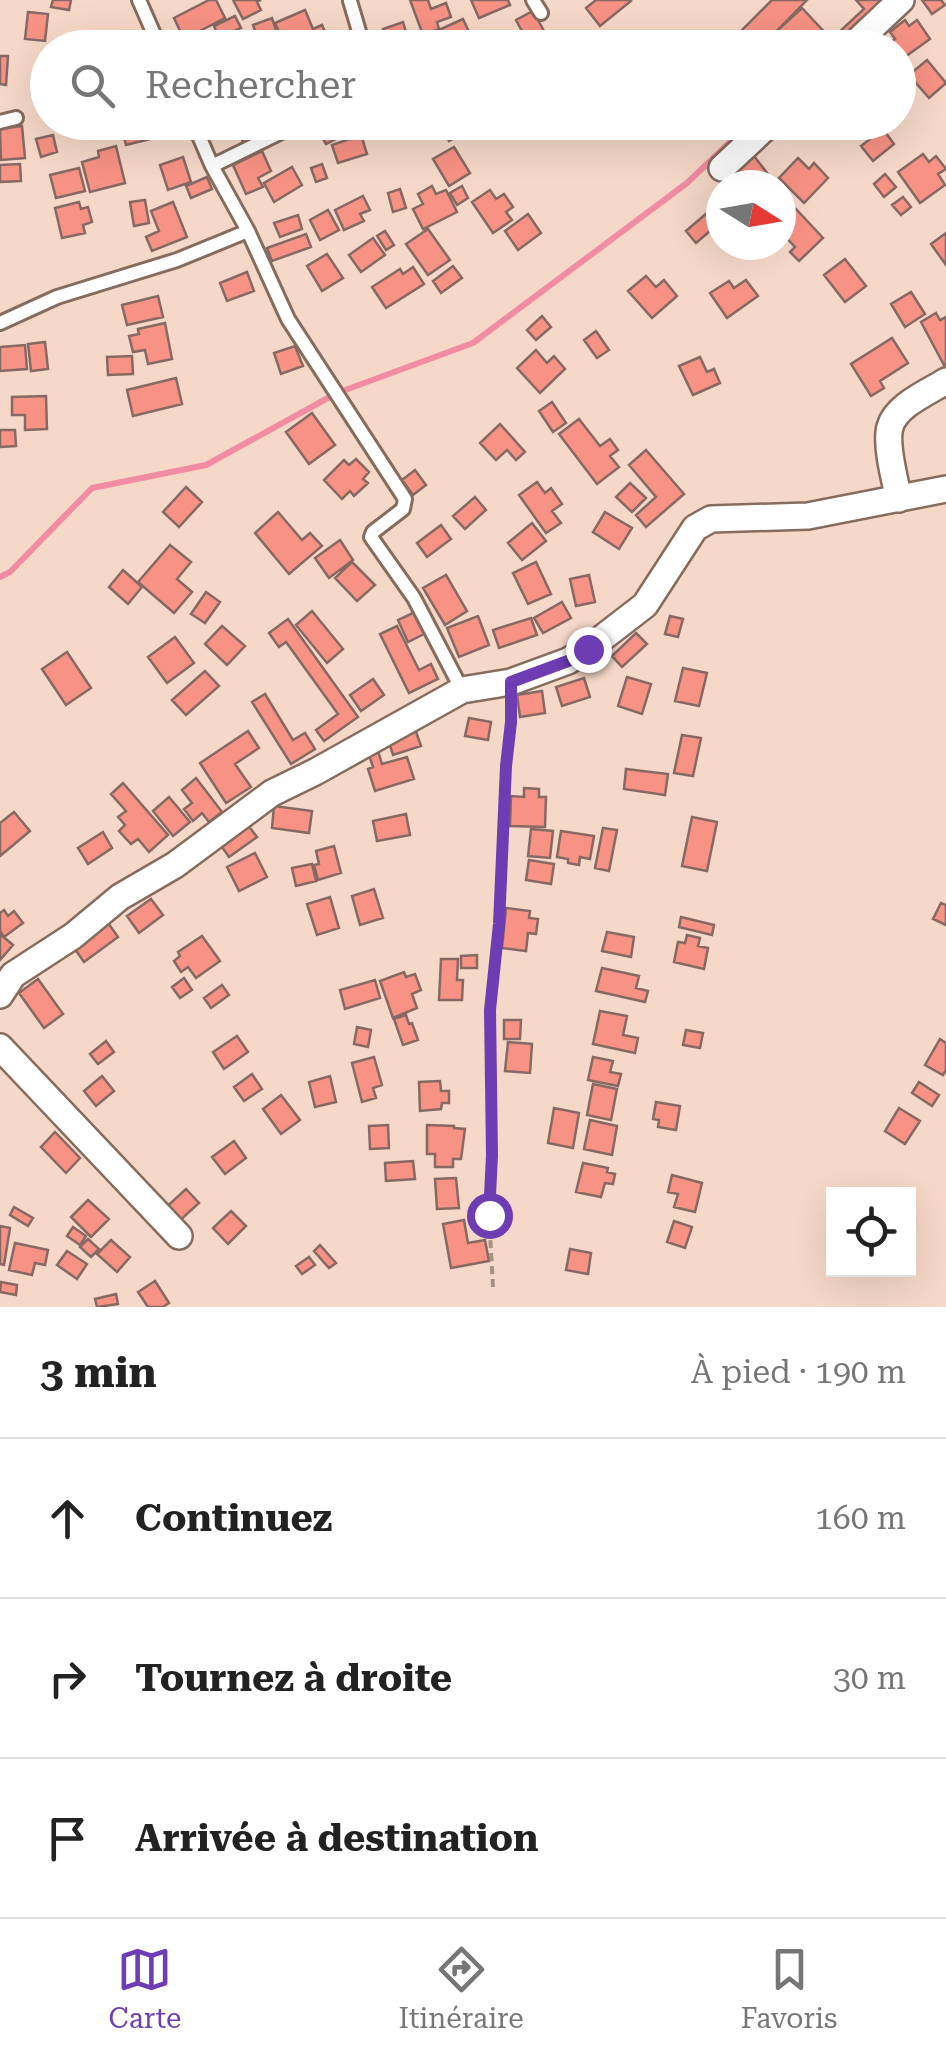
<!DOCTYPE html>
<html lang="fr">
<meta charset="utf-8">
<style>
:root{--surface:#fff;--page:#f2f2f2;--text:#222;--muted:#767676;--line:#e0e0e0;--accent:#6e3cb3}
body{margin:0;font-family:"Roboto Serif",serif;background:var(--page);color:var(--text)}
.controls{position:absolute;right:30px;bottom:30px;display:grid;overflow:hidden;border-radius:0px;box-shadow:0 10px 40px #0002}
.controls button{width:90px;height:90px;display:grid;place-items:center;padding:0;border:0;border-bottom:2px solid var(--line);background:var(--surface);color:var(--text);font:50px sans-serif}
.compass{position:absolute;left:706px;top:170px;width:90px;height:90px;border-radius:50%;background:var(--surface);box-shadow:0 10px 40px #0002;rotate:101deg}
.stop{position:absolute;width:30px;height:30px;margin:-22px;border:8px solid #6e3cb3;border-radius:50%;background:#fff}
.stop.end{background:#6e3cb3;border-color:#fff;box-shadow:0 2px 10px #0008}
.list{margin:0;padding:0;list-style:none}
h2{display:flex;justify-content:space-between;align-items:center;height:130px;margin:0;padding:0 40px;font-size:42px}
h2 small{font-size:32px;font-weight:400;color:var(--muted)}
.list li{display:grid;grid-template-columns:65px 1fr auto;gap:30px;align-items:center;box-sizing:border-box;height:160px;padding:0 40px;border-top:2px solid var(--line)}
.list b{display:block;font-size:38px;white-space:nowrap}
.list em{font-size:32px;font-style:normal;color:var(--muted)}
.icon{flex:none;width:55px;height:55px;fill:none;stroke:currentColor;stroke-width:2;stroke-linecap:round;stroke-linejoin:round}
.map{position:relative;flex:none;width:946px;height:1307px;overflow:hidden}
.search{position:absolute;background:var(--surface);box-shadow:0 10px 40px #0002;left:30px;right:30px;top:30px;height:110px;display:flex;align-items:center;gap:25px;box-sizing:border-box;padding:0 35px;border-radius:55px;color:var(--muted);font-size:38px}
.sheet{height:610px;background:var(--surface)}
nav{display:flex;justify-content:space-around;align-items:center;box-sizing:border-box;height:140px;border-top:2px solid var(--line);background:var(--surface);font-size:28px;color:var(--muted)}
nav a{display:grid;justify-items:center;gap:5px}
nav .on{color:var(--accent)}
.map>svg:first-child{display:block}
</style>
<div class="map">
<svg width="946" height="1307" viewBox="0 0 946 1307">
<rect width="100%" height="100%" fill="#f6d8c8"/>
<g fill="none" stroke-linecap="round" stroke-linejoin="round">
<path stroke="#f28ca3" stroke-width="6" d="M0,577L10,572L92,488L206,465L337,393L473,343L687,183L751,122"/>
</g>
<path fill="#f89284" stroke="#876964" stroke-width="2.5" d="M53,0H71L69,10L51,7Z
M209,0H216L225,18L184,39L174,18Z
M233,0H261L257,2L261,10L243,19Z
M410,0H428L431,9L446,3L451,17L437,22L439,29L423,35Z
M471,0H508L510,5L479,18Z
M596,0H630L631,1L600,26L586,8Z
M772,0H807L760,48H738L731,41Z
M856,0H892L840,48H822L864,9Z
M922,0H941L945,5L932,14Z
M802,8L829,37L817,48H777L769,38Z
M305,10L313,29L322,25L330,43L321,48H286L275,23Z
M533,11L549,40L536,48H531L516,20Z
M28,12L48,14L45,41L25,39Z
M235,16L241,28L219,38L214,26Z
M272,18L279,39L261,46L253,25Z
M463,19L470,34L440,48H423L419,39Z
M905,20L909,26L917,20L930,39L902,59L898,55V48H893L890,43L895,39L890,32Z
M403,22L411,48H388L383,29Z
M234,33L241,48H204Z
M497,34L504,48H482L480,44Z
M0,56H8L6,85L0,84Z
M927,60L946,83L929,98L909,75Z
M120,122H146L150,139L126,145Z
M233,122H274L276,127L244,144Z
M320,122H332L340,137L326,144L315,125Z
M446,122H465L469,130L449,141L441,125Z
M22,126L25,158L1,160L0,129Z
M883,129L894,144L873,161L861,146Z
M53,135L57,152L41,157L36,139Z
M361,135L367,154L338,163L332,145Z
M116,146L125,183L90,192L82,162L99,157L98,151Z
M454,147L470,173L449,186L433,159Z
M262,151L271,171L258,178L263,187L246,194L233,165Z
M923,154L929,162L936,156L946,169L938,174L945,185L920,203L898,172Z
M754,156L771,178L763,185H743L733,172Z
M183,157L191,182L168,190L160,165Z
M798,158L809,169L814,163L828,178L804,203L779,178Z
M20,164L21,181L0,182V165Z
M322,164L327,178L316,182L311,168Z
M292,167L302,185L274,202L264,183Z
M79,168L85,191L56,198L50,175Z
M885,174L896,187L884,197L874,184Z
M207,177L212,189L191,198L186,186Z
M432,186L436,194L446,190L457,212L423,229L413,209L423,204L418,194Z
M462,186L468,198L457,205L450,193Z
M400,189L406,208L393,212L388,193Z
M490,190L496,199L504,194L513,207L506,212L512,220L493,233L472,202Z
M363,196L370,210L360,214L364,221L344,230L335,210Z
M903,197L911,207L901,215L892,205Z
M145,200L149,223L134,226L130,202Z
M79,202L81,209L88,207L92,222L83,225L85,233L62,238L55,208Z
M173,202L187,237L152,251L146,237L159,231L151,211Z
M796,209L823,238L799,261L790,252L795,247L781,232V224Z
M328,210L339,230L320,240L310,220Z
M708,212L718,224L696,243L686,231Z
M528,214L541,233L518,250L505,231Z
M298,215L302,229L280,237L274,223Z
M428,229L450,260L428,275L406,244Z
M385,231L394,245L386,250L377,236Z
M946,233V265L931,244Z
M306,234L311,247L272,261L267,248Z
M373,238L385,255L361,272L349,255Z
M327,254L343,278L322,291L307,266Z
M845,259L866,286L845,302L824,275Z
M453,266L462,278L441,293L433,281Z
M413,267L424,284L386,308L372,287L400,269L403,274Z
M247,272L254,291L227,301L220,283Z
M646,276L656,287L664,280L677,296L652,318L628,291Z
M746,280L758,296L727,318L710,293L729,281L734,288Z
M911,292L925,314L905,327L891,304Z
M158,296L163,317L127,325L122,305Z
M936,313L940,320L946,317V364L944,365L921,322Z
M542,316L551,327L536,340L527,330Z
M165,323L172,359L148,364L145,350L133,352L129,336L139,334L138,329Z
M596,331L609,350L597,358L584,340Z
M892,338L908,363L880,381L884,388L871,396L851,364Z
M45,342L48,369L31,371L28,344Z
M25,345L27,369L0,371V347Z
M295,346L303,366L281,374L274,353Z
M536,350L547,363L554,356L565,369L540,393L517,368Z
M132,356L133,374L108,375L107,357Z
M700,357L707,372L714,369L720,383L693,395L679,366Z
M176,378L182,404L133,416L127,390Z
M46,396L47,429L25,430V415H12V397Z
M552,402L566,423L553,432L539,411Z
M312,413L335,445L309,464L286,432Z
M579,419L600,446L610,439L618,450L610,456L619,467L597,484L559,434Z
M500,424L525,452L516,460L507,450L496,460L480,443Z
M0,430H15L16,446L0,447Z
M646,450L684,494L646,527L636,515L656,497L629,465Z
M356,459L369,472L363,479L368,483L354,496L350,491L342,499L324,480L344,460L349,465Z
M415,470L426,485L413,495L402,480Z
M537,482L545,493L551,488L562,504L552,511L561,523L546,533L519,495Z
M630,483L646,498L632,512L616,497Z
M186,487L202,502L179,527L163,512Z
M475,497L486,510L465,529L453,516Z
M278,512L302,540L310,533L322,546L289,574L255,533Z
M605,512L632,528L619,549L593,532Z
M532,523L546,541L522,560L508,543Z
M441,525L451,539L427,557L417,543Z
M340,540L353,560L329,578L315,558Z
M170,545L191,562L177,579L192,592L174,613L138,582Z
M352,562L375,585L357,601L335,578Z
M536,562L551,594L528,604L513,573Z
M123,570L142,587L128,604L109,587Z
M446,575L467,611L445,625L423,588Z
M589,575L595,602L576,606L570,579Z
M206,592L220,602L205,623L191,614Z
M562,602L571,618L543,633L534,618Z
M312,611L343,649L327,663L296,625Z
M417,611L426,633L408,642L398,620Z
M478,616L489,645L459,657L447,628Z
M670,616L683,619L678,637L665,634Z
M531,618L537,635L499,648L493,630Z
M288,619L358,717L324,741L316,730L338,714L286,642L279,647L269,633Z
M222,626L245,646L227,665L205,644Z
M397,626L419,670L431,664L438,679L409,693L380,634Z
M636,633L647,644L622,667L612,656Z
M175,637L194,663L167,683L148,657Z
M67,652L91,688L66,705L42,669Z
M683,668L707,673L699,706L675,701Z
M205,671L219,686L186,715L172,700Z
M627,677L651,684L642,714L618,706Z
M584,678L590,697L562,706L556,687Z
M373,679L384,695L361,711L350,695Z
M542,691L545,713L520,717L517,695Z
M265,694L293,740L305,733L315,749L291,764L252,702Z
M469,718L491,722L488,740L465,736Z
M414,726L421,746L393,755L387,736Z
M248,731L259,748L235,764L251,787L226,803L200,763Z
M682,735L701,738L693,776L674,773Z
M378,751L382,764L407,757L414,779L375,791L368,769L373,767L369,755Z
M626,769L668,774L665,795L624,789Z
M196,778L222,812L209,822L202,813L193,821L184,809L192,803L182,790Z
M123,783L168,835L149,852L138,839L131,844L119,831L125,825L118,817L126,811L111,794Z
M524,788L539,789V797H546L545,827L510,826L511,796L524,797Z
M169,797L190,822L173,836L153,811Z
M274,806L312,811L309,833L272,828Z
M14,812L30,831L0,856V823Z
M406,814L410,835L377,841L373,821Z
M692,817L717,822L707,871L682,866Z
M244,820L257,837L229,857L217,840Z
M603,828L617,830L609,871L595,868Z
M531,829L553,831L550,858L528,856Z
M561,831L594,836L590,859L580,857L579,865L568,863V859L557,857Z
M103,832L112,848L88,864L78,848Z
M334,846L341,873L318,880L314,865L319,864L316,851Z
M255,853L267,877L239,891L227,867Z
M529,860L554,864L551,884L526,880Z
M312,864L316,881L296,886L292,868Z
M374,889L383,918L360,925L352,896Z
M330,897L339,928L317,935L307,904Z
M151,899L163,915L139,933L127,916Z
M941,903L946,905V925L933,919Z
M506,908L530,911L529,918L538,919L536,934L528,933L526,951L502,948Z
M4,910L8,916L14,911L23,923L4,937L0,931V913Z
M681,917L714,925L712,935L679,927Z
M106,920L118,937L84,962L72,945Z
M607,932L634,937L631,957L602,951Z
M0,934L13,945L0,960Z
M687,935L700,938L698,946L708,948L704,969L674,962L678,942L685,943Z
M202,936L220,961L196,978L188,967L181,972L174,961L180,956L178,952Z
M477,955V968H461V956Z
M441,959H458L457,980H463L462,1000H439Z
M602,968L639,976L636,988L648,991L645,1002L596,991Z
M404,972L406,977L415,974L421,990L412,994L417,1008L393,1018L380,981Z
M184,978L192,990L180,998L172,987Z
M38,979L63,1014L44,1028L19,993Z
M375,980L380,998L345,1009L340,990Z
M222,985L229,995L211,1008L204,998Z
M600,1011L627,1016L623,1035L638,1038L635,1053L593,1044Z
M406,1015L409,1024L412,1023L418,1040L403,1045L394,1019Z
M504,1020H521L520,1039H504Z
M357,1027L371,1030L368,1047L354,1044Z
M686,1030L703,1033L700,1048L683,1045Z
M237,1036L248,1052L224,1069L213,1052Z
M940,1039L946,1043V1070L943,1075L925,1065Z
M106,1041L114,1052L98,1064L90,1054Z
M508,1042L532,1044L530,1073L505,1071Z
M374,1057L382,1085L373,1088L376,1098L362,1102L352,1063Z
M593,1057L613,1061L610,1072L621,1074L618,1086L588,1080Z
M252,1074L262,1089L244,1101L234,1087Z
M102,1076L114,1091L96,1106L84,1091Z
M330,1076L336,1102L315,1107L309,1082Z
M440,1081L441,1091H449V1103H442L441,1109L420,1111L419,1082Z
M919,1082L939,1095L932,1106L912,1093Z
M593,1084L617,1089L611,1120L587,1115Z
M281,1095L300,1120L281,1134L263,1109Z
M656,1102L680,1106L676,1130L658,1127L659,1120L653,1119Z
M554,1108L579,1113L573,1148L548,1143Z
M899,1108L920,1121L905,1144L885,1131Z
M590,1120L617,1126L612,1155L584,1149Z
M388,1125L389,1148L370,1149L369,1126Z
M427,1125L454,1126V1128L465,1129L461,1159H453V1167H435V1154H427Z
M55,1132L80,1158L66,1173L41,1147Z
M234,1141L246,1158L225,1174L212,1157Z
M413,1161L415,1179L386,1181L385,1163Z
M583,1163L608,1168L607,1172L615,1174L613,1184L605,1183L601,1197L576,1192Z
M672,1175L702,1183L695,1212L674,1207L678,1194L668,1192Z
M456,1178L459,1208L437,1209L435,1179Z
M186,1189L199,1203L176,1224L163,1210Z
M88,1200L109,1219L91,1237L71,1217Z
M14,1207L33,1218L28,1226L10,1215Z
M231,1211L246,1226L228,1244L213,1228Z
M464,1220L468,1243L485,1240L489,1261L451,1268L443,1224Z
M674,1221L692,1227L685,1248L667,1242Z
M0,1226L10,1228L4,1265L0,1264Z
M73,1227L86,1236L80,1245L67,1236Z
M88,1239L99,1249L91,1257L80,1247Z
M111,1240L130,1257L117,1272L97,1254Z
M15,1243L48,1250L45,1265L35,1263L32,1275L9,1270Z
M320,1245L336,1263L329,1268L314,1251Z
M570,1249L591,1253L588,1274L566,1270Z
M67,1251L87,1264L77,1279L57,1265Z
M309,1257L315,1265L302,1274L296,1266Z
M155,1281L169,1303L163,1307H148L138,1292Z
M1,1282L17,1285L16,1295L0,1292Z
M116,1294L118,1304L97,1307L95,1299Z"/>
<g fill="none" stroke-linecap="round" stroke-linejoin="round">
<defs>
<path id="service" d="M139,0L160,48
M533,0L541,13
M350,1L364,48
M0,122L16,118
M193,122L212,166L248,231L288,319L405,499L403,509L373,532L371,537L414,598L462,690
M212,166L302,122
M0,323L57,297L177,260L248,231"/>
<path id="minor" d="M850,48L901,0
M722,168L771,122
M899,499C895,481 885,444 890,427C896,405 929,392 946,381
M0,995L13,975L73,936L120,897L175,865L272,793L315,772L462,690L511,682L568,661L588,649L645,605L695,528L711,519L808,516L946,489
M0,1047L179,1236"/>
</defs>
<use href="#service" stroke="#866c5d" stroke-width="18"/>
<use href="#minor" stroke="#866c5d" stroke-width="30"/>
<path stroke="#a79084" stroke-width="4" stroke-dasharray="8 5" stroke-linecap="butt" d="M493,1287L489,1215L492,1155L490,1009L499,925L511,707"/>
<use href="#service" stroke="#fff" stroke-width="12"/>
<use href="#minor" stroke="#fff" stroke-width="25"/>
</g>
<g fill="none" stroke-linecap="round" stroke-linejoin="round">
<path stroke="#6e3cb3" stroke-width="12" d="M489,1215L492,1155L490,1010L499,924L506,766L511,722V682L568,661L588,649"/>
</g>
</svg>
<div class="controls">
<button><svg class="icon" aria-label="locate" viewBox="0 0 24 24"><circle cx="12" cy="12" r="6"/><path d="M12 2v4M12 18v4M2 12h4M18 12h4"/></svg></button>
</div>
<svg class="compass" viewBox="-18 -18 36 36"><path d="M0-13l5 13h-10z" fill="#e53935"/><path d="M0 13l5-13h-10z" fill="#767676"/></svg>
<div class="stop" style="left:489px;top:1215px"></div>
<div class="stop end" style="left:588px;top:649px"></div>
<div class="search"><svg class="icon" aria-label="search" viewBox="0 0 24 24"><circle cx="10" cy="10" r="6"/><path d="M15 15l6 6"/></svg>Rechercher</div>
</div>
<section class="sheet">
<h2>3 min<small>À pied · 190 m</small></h2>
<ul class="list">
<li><svg class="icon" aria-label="ahead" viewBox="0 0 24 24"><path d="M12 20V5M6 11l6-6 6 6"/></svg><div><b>Continuez</b></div><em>160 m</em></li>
<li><svg class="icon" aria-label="right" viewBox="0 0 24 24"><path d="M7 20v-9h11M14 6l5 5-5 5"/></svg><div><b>Tournez à droite</b></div><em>30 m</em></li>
<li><svg class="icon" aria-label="arrive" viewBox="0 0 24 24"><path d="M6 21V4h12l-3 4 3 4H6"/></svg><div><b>Arrivée à destination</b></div></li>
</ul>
</section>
<nav>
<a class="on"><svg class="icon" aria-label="map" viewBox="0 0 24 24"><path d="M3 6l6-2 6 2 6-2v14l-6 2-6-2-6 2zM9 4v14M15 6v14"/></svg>Carte</a>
<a><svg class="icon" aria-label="directions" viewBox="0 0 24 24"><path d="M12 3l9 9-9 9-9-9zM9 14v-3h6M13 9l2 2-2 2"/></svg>Itinéraire</a>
<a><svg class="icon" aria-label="saved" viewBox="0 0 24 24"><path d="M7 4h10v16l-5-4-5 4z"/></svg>Favoris</a>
</nav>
